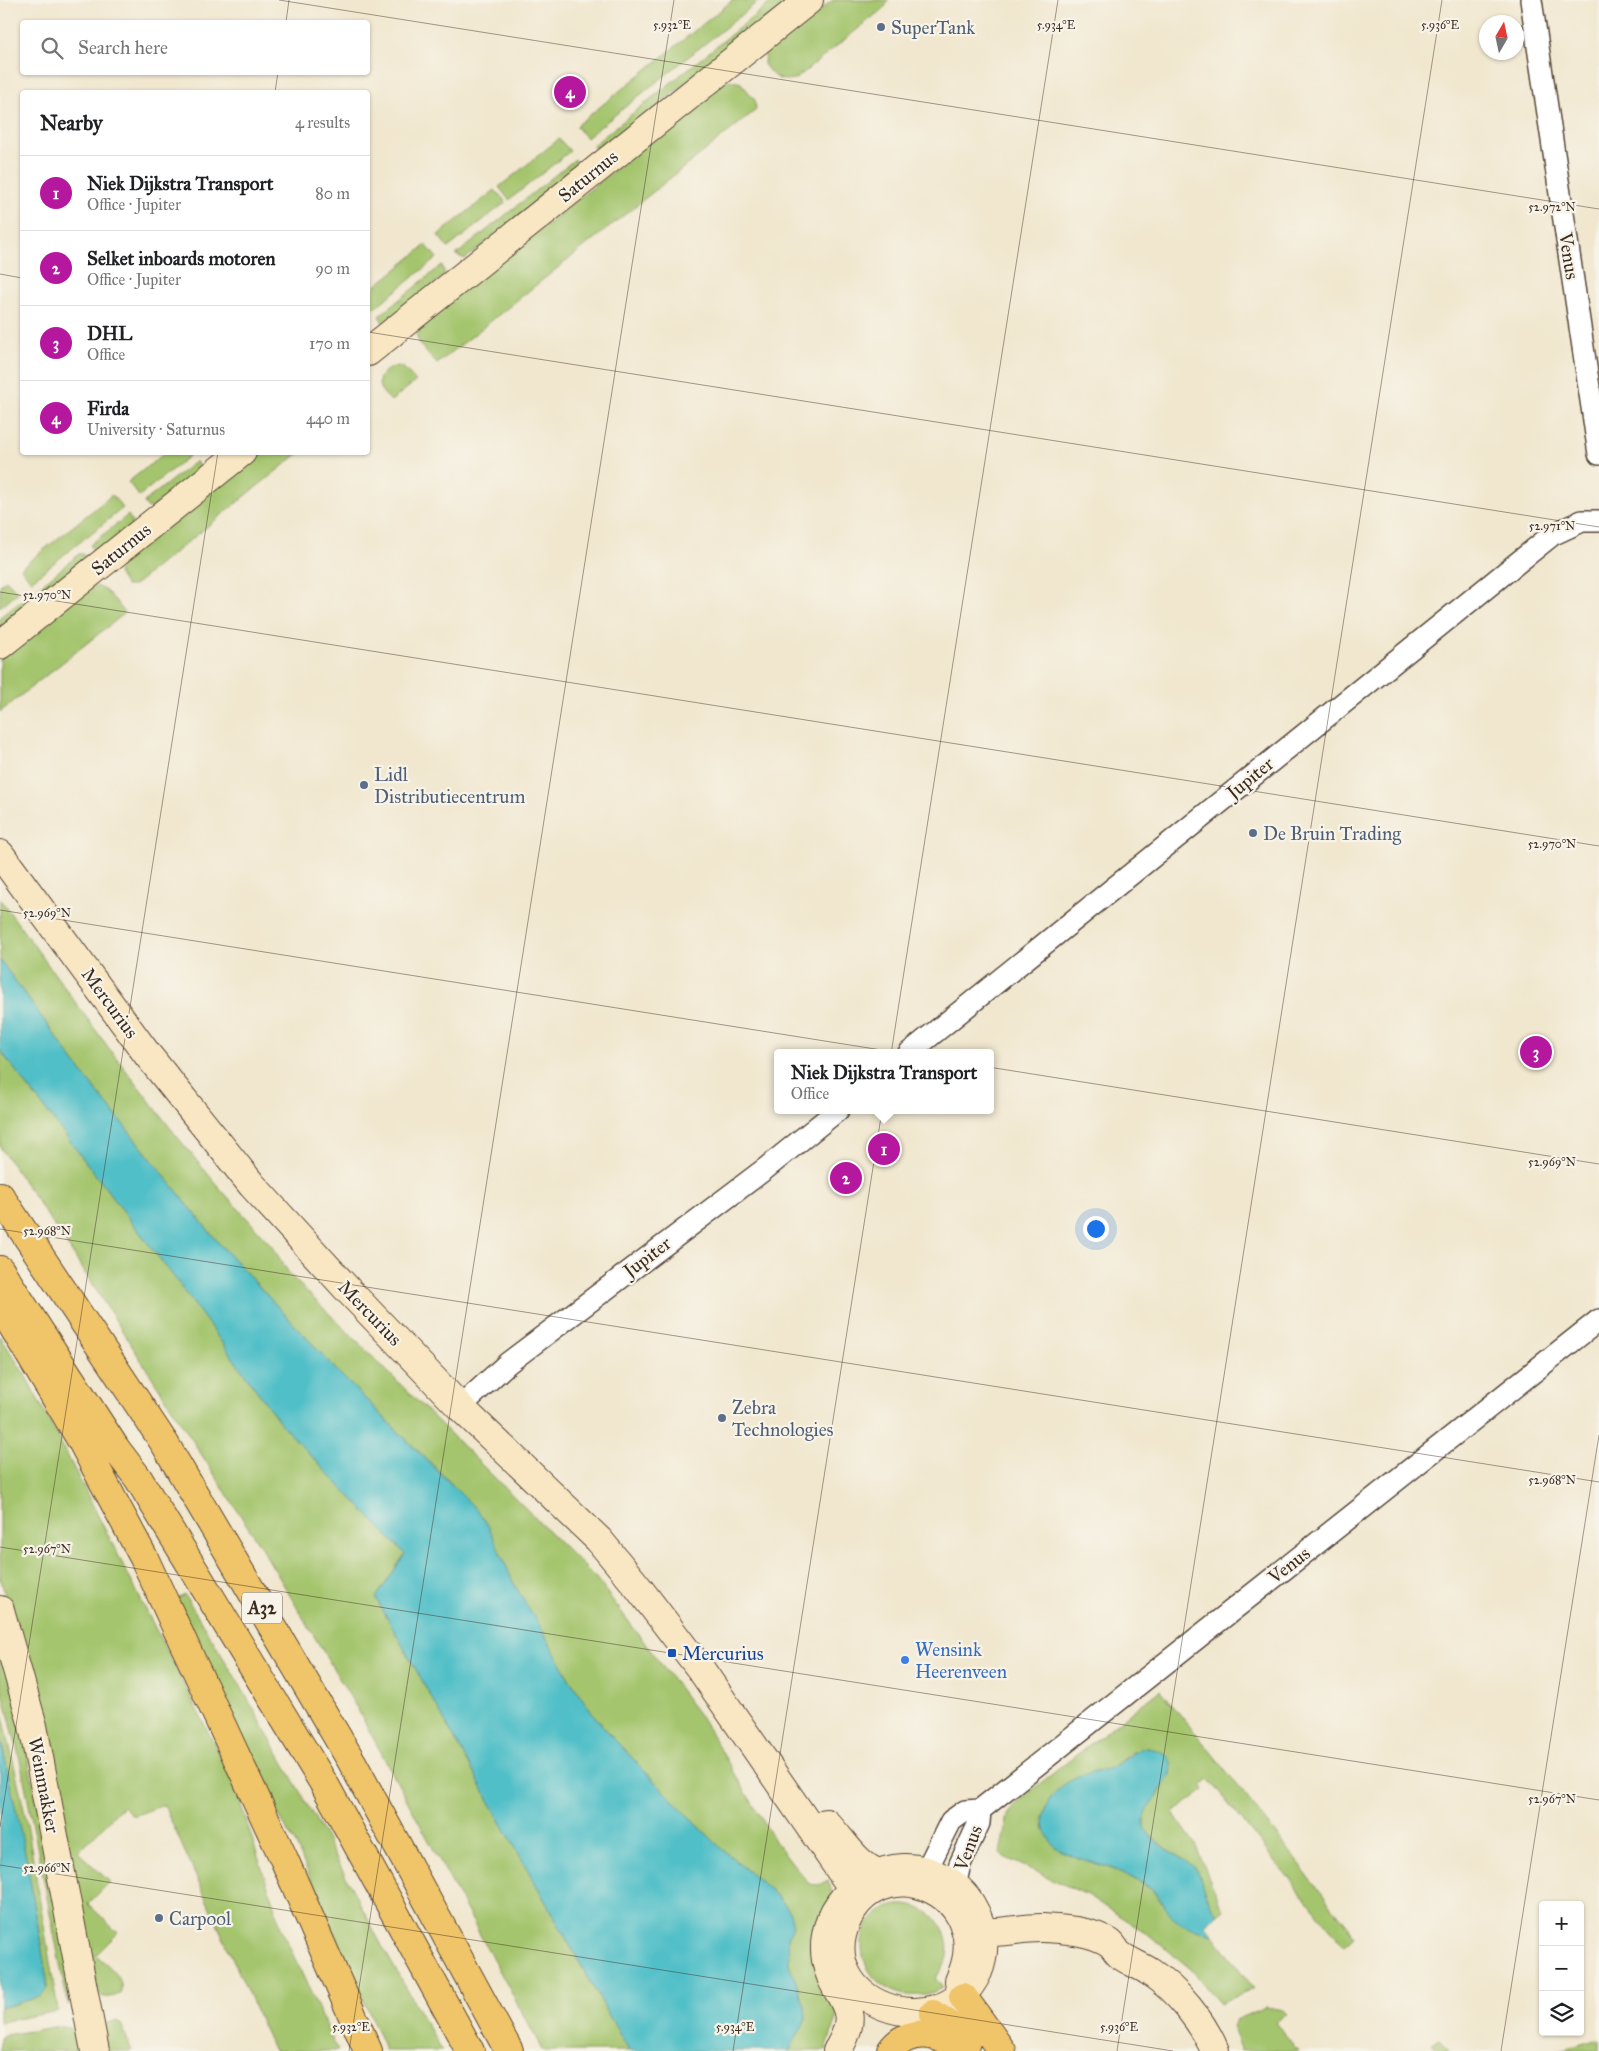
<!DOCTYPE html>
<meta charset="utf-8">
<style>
:root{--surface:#fff;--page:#f2f2f2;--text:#202124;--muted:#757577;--line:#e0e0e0;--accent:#b5179e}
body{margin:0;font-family:"IM FELL Great Primer",serif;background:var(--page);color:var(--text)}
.controls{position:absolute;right:15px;bottom:15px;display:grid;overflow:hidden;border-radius:5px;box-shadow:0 1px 4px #0004}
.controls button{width:45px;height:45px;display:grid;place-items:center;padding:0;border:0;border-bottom:1px solid var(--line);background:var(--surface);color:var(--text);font:25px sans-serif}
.compass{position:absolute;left:1479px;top:15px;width:45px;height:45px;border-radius:50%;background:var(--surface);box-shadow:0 1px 4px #0004;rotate:9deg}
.you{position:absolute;left:1095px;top:1228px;width:18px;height:18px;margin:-12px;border:4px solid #fff;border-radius:50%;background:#1a73e8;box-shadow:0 0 0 8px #1a73e833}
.badge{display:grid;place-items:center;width:32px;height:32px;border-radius:50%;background:var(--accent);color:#fff;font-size:16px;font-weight:700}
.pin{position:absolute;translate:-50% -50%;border:2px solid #fff;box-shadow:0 1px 5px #0006}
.popup{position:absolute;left:774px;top:1049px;width:220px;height:65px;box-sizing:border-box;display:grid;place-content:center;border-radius:5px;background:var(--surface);filter:drop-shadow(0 1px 4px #0005);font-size:16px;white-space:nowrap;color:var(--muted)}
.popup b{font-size:19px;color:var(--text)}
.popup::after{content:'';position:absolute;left:50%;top:100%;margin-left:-10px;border:10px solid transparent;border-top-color:var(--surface)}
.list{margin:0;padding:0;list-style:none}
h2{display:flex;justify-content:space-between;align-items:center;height:65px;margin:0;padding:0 20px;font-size:21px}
h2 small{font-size:16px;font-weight:400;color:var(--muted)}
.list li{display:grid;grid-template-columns:32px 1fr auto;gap:15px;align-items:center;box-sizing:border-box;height:75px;padding:0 20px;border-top:1px solid var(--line)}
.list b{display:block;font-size:19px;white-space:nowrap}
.list p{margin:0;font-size:16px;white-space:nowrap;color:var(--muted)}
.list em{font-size:16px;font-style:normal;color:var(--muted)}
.icon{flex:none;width:28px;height:28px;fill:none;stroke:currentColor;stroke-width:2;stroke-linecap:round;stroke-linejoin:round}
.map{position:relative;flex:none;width:1599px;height:2051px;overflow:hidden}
.search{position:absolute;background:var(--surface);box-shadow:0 1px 4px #0004;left:20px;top:20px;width:350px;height:55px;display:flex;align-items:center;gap:12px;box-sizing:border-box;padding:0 18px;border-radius:5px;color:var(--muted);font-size:19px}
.panel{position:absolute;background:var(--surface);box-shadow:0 1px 4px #0004;left:20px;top:90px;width:350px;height:365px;border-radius:5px}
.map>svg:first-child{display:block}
</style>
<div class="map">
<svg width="1599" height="2051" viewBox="0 0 1599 2051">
<rect width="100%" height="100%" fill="#f7f3e8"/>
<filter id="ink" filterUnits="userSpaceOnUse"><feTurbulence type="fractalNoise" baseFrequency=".02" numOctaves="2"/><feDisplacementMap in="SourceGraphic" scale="10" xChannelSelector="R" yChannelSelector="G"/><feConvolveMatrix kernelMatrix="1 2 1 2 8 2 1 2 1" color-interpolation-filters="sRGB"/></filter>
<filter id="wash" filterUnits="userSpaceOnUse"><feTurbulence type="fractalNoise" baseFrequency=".0096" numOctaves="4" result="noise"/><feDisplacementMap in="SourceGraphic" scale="20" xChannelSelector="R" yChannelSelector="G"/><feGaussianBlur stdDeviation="1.12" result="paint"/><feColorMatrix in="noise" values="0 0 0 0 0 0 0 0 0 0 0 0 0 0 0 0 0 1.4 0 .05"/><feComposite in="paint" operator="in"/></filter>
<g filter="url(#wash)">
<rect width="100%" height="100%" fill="#f1e7cf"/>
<path fill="#a4c56d" stroke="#707846" d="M733,0H760L586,138L576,126Z
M774,0H792L602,149H597L592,146Z
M833,0H888L885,7L797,78C781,83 773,78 764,64L765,51L816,8L819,11Z
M728,80L741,83L755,100L756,110L437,364C428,353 412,342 418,326Z
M559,139L570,151L509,200L499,187Z
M575,159L578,169L465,259L456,255Z
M495,190L506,202L448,248L438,235Z
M426,245L437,258L368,313V292Z
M442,265L445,275L384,324L379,316Z
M399,366L405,369L416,381L391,401C387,397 382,392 380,388C375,375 389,367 399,366Z
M165,453H187L189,456L139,496L128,482Z
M258,453H299L133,586H126L118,573L120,564L124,559Z
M196,461L200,468L152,508L147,507L144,502Z
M112,495L123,508L31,581L21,568Z
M128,515L132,521L131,526L96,555L90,545Z
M79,554H83L89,560L44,594L38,588Z
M6,580L18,592L0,607V585Z
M96,586C109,590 117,603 125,613L0,712V659L88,588Z
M23,599L28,607L0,632V617Z
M0,899L108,1047L175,1134L217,1185L272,1246L290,1275L596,1578L702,1719L775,1841L809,1884L819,1885L828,1880L831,1889L839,2008L826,2051H789L806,2019L805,2006L789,1964L788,1938L793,1926L789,1910L774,1893L723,1850L682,1810L613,1738L592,1713L568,1677L514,1584L489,1527L449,1481L340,1374L217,1241L86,1078L0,960Z
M0,1050L177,1281L282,1425L405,1554L376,1598L629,2051H543L358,1710L264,1552L64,1240L0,1147Z
M0,1336L25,1375L60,1441L225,1765L240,1802L283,1933L338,2051H274L164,1805L133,1816L123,1806L78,1852L110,1882L88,1904L118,1933L96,1955C108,1966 126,1977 120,1994C110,1998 104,1999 96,1993L32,1687L0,1577Z
M185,1595L240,1685L323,1833L381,1944L442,2051H386L296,1845L259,1783L177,1599Z
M0,1642L17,1703L74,1993L68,2005L21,1764L0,1681Z
M1160,1690L1224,1768L1355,1936L1344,1946L1209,1779L1202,1785L1205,1789L1173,1813L1195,1844L1218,1900L1224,1909L1218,1914L1209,1903L1195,1868L1166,1848L1146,1831L1144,1821L1147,1810L1153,1803L1170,1775L1171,1765L1166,1755L1148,1748L1130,1753L1113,1767L1106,1770L1095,1771L1049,1800L1044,1815L1045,1831L1063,1852L1123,1873L1151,1889L1171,1914L1182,1925L1213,1934L1254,1989L1220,2004L1191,1969L1149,1935L1087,1895L1004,1857L1000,1853L1008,1815L1020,1799Z
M0,1703L27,1823L58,2011L0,2022V2008L16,2004L47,1988V1980L27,1862L0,1736Z
M897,1905C938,1902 965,1947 935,1978L943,1988C870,2023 828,1922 897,1905Z
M1266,2007L1283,2010L1287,2014L1276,2023L1298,2051H1242L1232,2026L1236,2020Z
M117,2021L121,2024L132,2051H104L102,2029L107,2023Z
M61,2026L69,2027L82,2035L86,2051H0V2038L5,2035Z
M1599,2039V2051H1557Z
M1440,2040L1450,2051H1437L1432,2045Z"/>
<path fill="#51bfc8" stroke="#467473" d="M0,960L86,1078L217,1241L340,1374L479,1512L489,1527L514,1584L544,1633L568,1677L592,1713L613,1738L682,1810L723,1850L774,1893L789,1910L793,1926L788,1938L789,1964L805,2006L806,2019L789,2051H629L376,1598L405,1554L282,1425L177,1281L0,1050Z
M0,1736L27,1862L47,1980V1988L42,1996L0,2008Z
M1142,1748C1150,1748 1156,1749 1164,1753C1188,1769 1145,1803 1144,1821C1144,1841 1181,1855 1194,1867C1201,1873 1201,1883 1204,1891C1207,1900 1212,1907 1218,1914L1205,1925L1213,1934C1203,1931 1192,1930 1183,1925C1169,1918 1163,1899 1151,1889C1143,1883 1133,1878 1124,1874C1106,1864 1083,1862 1064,1852C1052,1847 1045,1835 1044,1822C1043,1794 1068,1779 1092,1772C1098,1770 1104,1771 1110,1768C1121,1763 1130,1753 1142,1748Z"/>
</g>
<g filter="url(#ink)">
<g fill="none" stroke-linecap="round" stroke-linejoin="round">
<defs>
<path id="street" d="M1531,0L1599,454
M909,1053L1552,535L1582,521H1599
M460,1407L508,1363L765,1169L838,1110
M926,1871L951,1821L965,1811L980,1810L1599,1320
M955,1886L960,1864L979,1823L980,1810"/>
<path id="secondary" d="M368,352L809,0
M0,645L242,452
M0,854L147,1054L252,1185L348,1290L460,1407L599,1540L637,1586L702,1671L848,1882L852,1900L851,1913
M0,1610L33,1726L95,2051
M826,1823C843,1840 855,1864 878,1873
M964,1926C988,1939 1016,1927 1043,1928C1064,1929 1092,1931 1110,1943C1114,1946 1116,1952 1120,1955C1128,1961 1141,1966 1150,1972C1177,1990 1202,2020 1215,2051
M837,2051C866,2004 833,2001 826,1960C818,1914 857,1870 903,1868C930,1867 959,1882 972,1906C984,1926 987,1951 978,1972C941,2051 808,2002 848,1918C884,1844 1000,1896 959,1981L963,1997"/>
<path id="highway" d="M0,1196L165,1444L352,1762L509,2051
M0,1270L116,1449L138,1478L326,1787L470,2051
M0,1305L80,1438L144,1558L284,1859L368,2051
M963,1997L1002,2051
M933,2014L951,2026L966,2042
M891,2051C906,2028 941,2030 957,2051"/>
</defs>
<use href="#street" stroke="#564639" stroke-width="24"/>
<use href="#secondary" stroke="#564639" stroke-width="30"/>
<use href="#highway" stroke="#564639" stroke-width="30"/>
<use href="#street" stroke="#fff" stroke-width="21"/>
<use href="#secondary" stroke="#f9e7c3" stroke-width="28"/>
<use href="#highway" stroke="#f0c469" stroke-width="28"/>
</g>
</g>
<path fill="none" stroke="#3b2a1e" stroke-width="1" stroke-opacity="0.45" d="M279,0L1599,209M286,22L289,0M275,92L278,72M0,274L22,278M368,332L1599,527M0,592L1599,846M0,910L1599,1164M0,1229L1599,1482M0,1547L1599,1800M0,1827L218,452M0,1865L1173,2051M349,2051L674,0M733,2051L1058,0M1117,2051L1442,0M1501,2051L1599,1435"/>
<g fill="#5c6f8a" stroke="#f7f3e8" stroke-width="2">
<circle cx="881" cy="27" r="5"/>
<circle cx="364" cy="785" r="5"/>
<circle cx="1253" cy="833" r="5"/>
<circle cx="722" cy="1418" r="5"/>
<circle cx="159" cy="1918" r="5"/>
</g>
<rect fill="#1a4fb4" stroke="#f7f3e8" stroke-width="2" x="667" y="1648" width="10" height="10" rx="2.5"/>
<circle fill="#3f7fe0" stroke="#f7f3e8" stroke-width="2" cx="905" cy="1660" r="5"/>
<g text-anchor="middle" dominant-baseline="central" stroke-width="4.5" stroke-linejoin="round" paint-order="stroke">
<rect fill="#f7f3e8" stroke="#73665b" stroke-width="1" x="242" y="1592.5" width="40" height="31" rx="4"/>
<g font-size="18" font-weight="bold" fill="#3b2a1e">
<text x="262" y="1608">A32</text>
</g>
<g font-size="19" fill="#4e5e75" stroke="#f7f3e8" text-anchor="start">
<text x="891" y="27">SuperTank</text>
<text x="374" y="774">Lidl<tspan x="374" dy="22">Distributiecentrum</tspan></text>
<text x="1263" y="833">De Bruin Trading</text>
<text x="732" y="1407">Zebra<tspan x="732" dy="22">Technologies</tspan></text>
<text x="169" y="1918">Carpool</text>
</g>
<g font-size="19" fill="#3b2a1e" stroke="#f7f3e8">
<text transform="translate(588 176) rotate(-39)">Saturnus</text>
<text transform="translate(1569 256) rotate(81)">Venus</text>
<text transform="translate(121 549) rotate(-39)">Saturnus</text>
<text transform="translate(1250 778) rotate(-39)">Jupiter</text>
<text transform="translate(110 1003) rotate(54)">Mercurius</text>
<text transform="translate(647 1257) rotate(-37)">Jupiter</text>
<text transform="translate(370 1313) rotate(46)">Mercurius</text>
<text transform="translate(1289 1565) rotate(-38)">Venus</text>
<text transform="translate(44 1785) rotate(79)">Weinmakker</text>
<text transform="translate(968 1848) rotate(-69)">Venus</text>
</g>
<g font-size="19" fill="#366cbe" stroke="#f7f3e8" text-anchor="start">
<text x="915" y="1649">Wensink<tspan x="915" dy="22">Heerenveen</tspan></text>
</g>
<g font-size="19" fill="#164399" stroke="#f7f3e8" text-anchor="start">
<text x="682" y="1653">Mercurius</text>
</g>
</g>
<g font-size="12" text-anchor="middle" fill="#3b2a1e" stroke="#f7f3e8" stroke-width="4.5" stroke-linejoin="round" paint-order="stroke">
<text x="672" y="29">5.932°E</text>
<text x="1056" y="29">5.934°E</text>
<text x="1440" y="29">5.936°E</text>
<text x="1552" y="211">52.972°N</text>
<text x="1552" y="530">52.971°N</text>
<text x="47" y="599">52.970°N</text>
<text x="1552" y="848">52.970°N</text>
<text x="47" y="917">52.969°N</text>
<text x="1552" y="1166">52.969°N</text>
<text x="47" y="1235">52.968°N</text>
<text x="1552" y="1484">52.968°N</text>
<text x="47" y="1553">52.967°N</text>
<text x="1552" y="1803">52.967°N</text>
<text x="47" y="1872">52.966°N</text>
<text x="351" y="2031">5.932°E</text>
<text x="735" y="2031">5.934°E</text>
<text x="1119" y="2031">5.936°E</text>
</g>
</svg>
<div class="controls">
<button>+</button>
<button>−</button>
<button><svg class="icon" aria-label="layers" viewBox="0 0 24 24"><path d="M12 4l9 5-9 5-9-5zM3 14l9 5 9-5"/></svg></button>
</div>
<svg class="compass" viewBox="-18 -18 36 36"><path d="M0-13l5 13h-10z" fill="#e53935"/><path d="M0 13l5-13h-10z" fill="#757577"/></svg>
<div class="you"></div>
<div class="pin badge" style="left:884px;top:1149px">1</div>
<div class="popup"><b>Niek Dijkstra Transport</b>Office</div>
<div class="pin badge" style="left:846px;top:1178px">2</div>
<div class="pin badge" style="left:1536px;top:1052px">3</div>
<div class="pin badge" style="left:570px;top:92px">4</div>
<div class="search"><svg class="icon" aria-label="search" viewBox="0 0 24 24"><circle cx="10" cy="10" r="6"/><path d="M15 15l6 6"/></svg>Search here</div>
<section class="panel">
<h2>Nearby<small>4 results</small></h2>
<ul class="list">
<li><span class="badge">1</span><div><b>Niek Dijkstra Transport</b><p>Office · Jupiter</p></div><em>80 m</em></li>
<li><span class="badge">2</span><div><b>Selket inboards motoren</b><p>Office · Jupiter</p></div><em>90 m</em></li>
<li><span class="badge">3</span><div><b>DHL</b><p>Office</p></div><em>170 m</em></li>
<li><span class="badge">4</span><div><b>Firda</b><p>University · Saturnus</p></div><em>440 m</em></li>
</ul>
</section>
</div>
